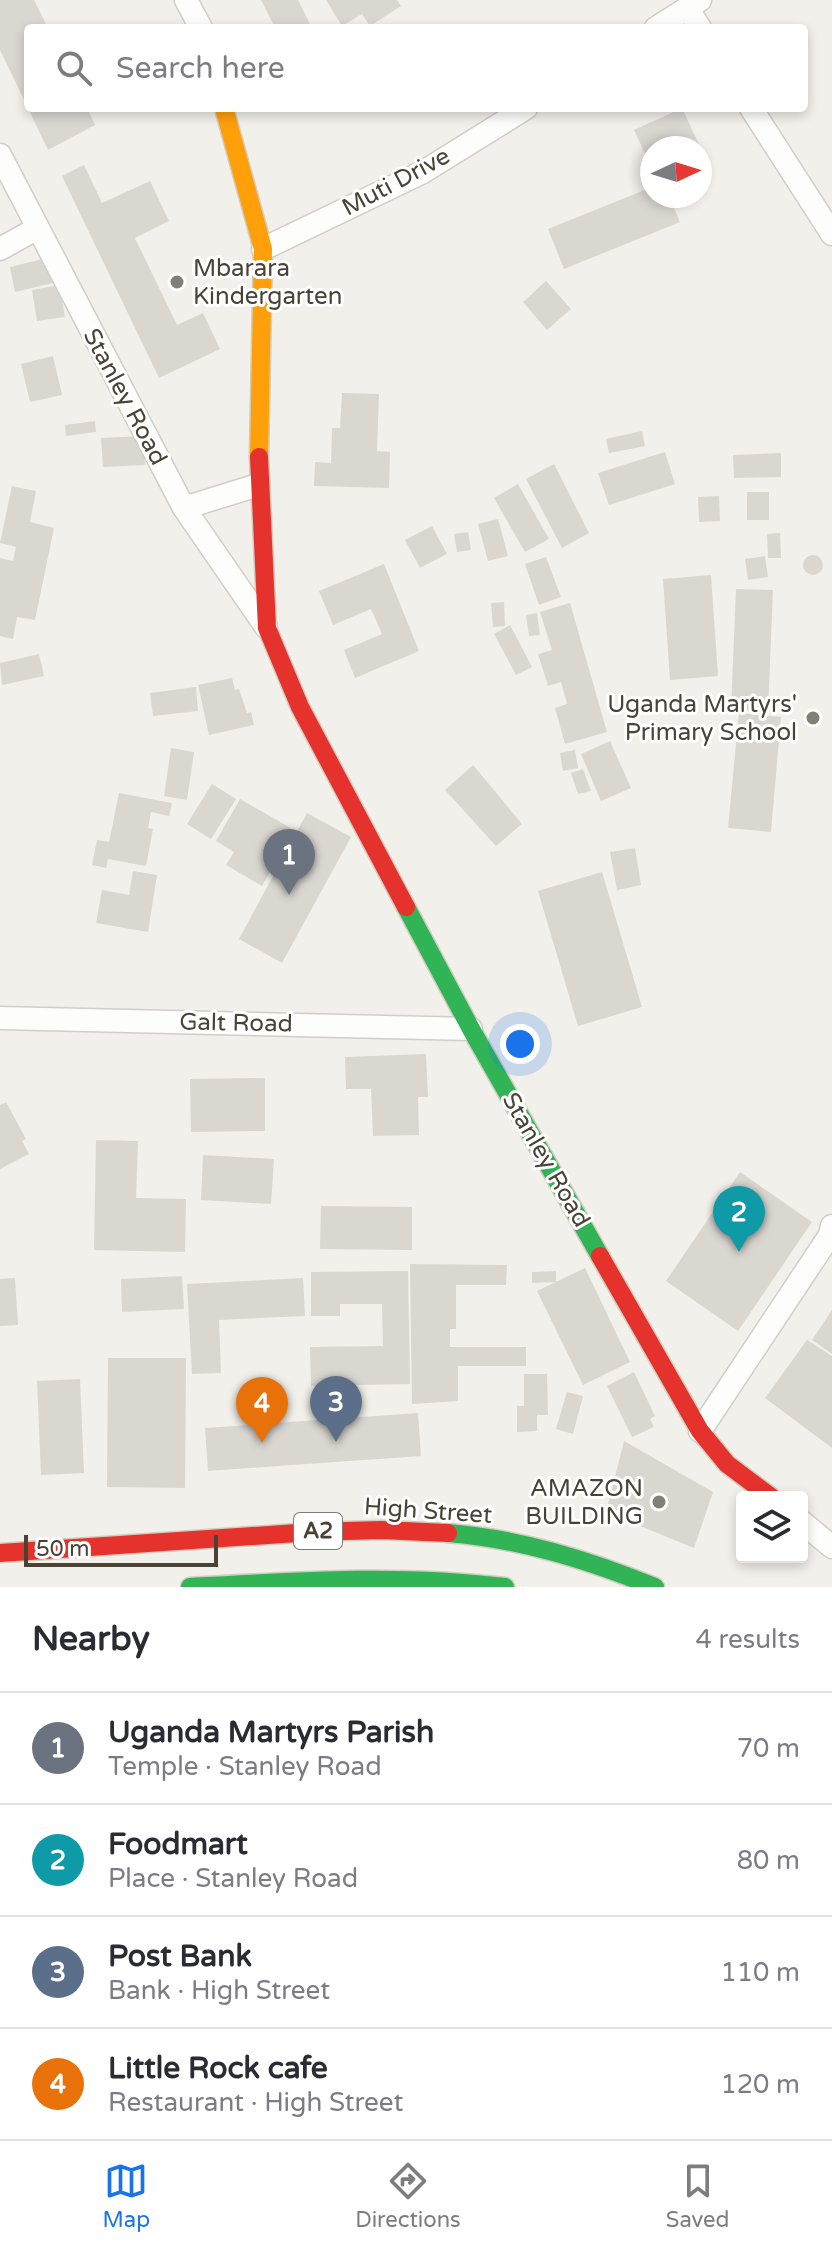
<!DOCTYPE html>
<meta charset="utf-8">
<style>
:root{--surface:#fff;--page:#f7f7f7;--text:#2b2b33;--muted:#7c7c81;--line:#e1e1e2;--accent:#1a73e8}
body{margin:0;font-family:"Varela Round",sans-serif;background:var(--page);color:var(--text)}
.controls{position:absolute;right:24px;bottom:24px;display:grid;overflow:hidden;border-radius:8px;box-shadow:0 4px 12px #0003}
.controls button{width:72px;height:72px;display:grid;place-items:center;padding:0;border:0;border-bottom:2px solid var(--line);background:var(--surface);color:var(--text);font:40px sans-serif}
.compass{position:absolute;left:640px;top:136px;width:72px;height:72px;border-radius:50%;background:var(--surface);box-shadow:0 4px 12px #0003;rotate:86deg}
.scale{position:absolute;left:24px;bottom:20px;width:194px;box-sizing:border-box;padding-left:8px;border:4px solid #494235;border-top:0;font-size:22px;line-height:28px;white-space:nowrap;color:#494235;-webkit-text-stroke:6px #fff;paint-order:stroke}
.you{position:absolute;left:520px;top:1044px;width:28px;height:28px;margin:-20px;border:6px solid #fff;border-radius:50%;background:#1a73e8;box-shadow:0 0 0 12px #1a73e833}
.badge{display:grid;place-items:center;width:52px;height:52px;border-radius:50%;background:var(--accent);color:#fff;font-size:26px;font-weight:700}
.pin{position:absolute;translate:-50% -66px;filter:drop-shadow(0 2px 4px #0008)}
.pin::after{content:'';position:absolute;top:42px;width:28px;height:24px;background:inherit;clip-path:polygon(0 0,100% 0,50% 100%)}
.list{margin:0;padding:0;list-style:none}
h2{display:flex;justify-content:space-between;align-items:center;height:104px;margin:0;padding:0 32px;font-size:34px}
h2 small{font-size:26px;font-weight:400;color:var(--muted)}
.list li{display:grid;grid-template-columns:52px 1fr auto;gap:24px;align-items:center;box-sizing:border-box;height:112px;padding:0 32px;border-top:2px solid var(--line)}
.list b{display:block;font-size:30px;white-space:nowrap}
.list p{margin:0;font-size:26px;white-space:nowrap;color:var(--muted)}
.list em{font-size:26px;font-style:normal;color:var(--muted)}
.icon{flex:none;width:44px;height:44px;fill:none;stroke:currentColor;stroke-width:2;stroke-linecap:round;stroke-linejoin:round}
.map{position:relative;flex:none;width:832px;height:1587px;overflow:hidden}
.search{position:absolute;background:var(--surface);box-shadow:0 4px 12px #0003;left:24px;right:24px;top:24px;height:88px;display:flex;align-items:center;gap:20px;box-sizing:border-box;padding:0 28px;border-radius:8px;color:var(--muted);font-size:30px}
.sheet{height:552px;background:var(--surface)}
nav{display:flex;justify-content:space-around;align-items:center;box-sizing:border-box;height:112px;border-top:2px solid var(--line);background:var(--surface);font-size:22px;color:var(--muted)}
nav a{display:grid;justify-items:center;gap:4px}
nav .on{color:var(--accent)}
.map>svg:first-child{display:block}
</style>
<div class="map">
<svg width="832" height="1587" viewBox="0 0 832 1587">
<rect width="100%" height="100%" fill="#f2f0ea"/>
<path fill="#dad7d1" d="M0,0H34L48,28H28V108L0,50Z
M261,0H298L312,28H275Z
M326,0H397L401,6L370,26L362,14L342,26Z
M28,108H87L95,125L48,150Z
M682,108L700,147L682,148L678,139L662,148H652V169L634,130Z
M84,165L102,203L150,181L169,221L135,238L177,325L203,313L220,349L159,378L62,176Z
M652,187V196H669L680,222L564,269L548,229Z
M47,258L53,283L15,292L10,267Z
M546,281L571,309L547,330L523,302Z
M59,285L65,317L37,321L32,290Z
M53,356L62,395L30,402L21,364Z
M342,393L379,394L377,451L390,452L389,488L314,486L315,462L331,463L332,428H340Z
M95,421L96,432L66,436L65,425Z
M642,431L645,446L609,453L606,439Z
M143,436L145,465L103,467L101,438Z
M665,452L675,484L609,505L598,473Z
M781,453V477L734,478L733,455Z
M554,464L589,533L562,548L526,479Z
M518,484L549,539L525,552L494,498Z
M12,486L36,491L30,522L54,528L35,620L17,617L13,639L0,636V558L13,561L16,547L0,543Z
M747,492H769V520H747Z
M719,496L720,521L699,522L698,497Z
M498,519L508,556L488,561L478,524Z
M432,526L447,554L420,568L405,540Z
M468,532L471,550L457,552L454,534Z
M780,533L781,558H768L767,534Z
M803 565a10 10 0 1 1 20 0a10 10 0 1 1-20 0Z
M765,556L768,577L748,580L745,559Z
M546,557L561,597L539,605L525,564Z
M384,564L419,651L355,678L344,650L382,634L371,609L333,625L319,591Z
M711,575L718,676L670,680L663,579Z
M736,589L773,590L768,711L731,710Z
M504,602L505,626L493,627L491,603Z
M570,603L607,732L565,744L555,708L567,704L561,682L548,686L538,654L552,650L540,612Z
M537,613L540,635L529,636L526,615Z
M510,625L532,667L516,675L494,634Z
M39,654L44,676L2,685L0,663Z
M232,678L235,690L239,689L247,713L251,712L254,725L209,735L198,685Z
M196,687L198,711L153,716L150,693Z
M739,713L781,717L771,832L728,828Z
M610,741L631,788L601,801L581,754Z
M171,748L194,752L187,800L164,796Z
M575,750L578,768L563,771L560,753Z
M473,765L522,824L496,846L445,790Z
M583,769L591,791L578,794L571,773Z
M212,784L236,799L211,839L187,824Z
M119,793L172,803L169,816L151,812L148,828L153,829L146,866L108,859L106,868L92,865L97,840L109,842Z
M240,799L294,830L262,886L226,865L234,852L216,841Z
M307,813L351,837L282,963L239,939Z
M635,848L641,885L617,890L610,852Z
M133,871L157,875L148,932L96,923L102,890L129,895Z
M602,872L642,1007L578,1026L538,891Z
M426,1054L428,1097H418L419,1135L373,1136L371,1089H346L345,1057Z
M265,1078V1131L191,1132L190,1079Z
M6,1102L26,1139L22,1141L29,1154L0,1169V1105Z
M96,1140L138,1141L136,1198L186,1199L185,1252L94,1250Z
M203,1155L274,1159L271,1204L201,1200Z
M740,1172L812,1222L738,1331L666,1281Z
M321,1206L412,1207V1250L320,1249Z
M410,1264L507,1265L506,1285H456V1329H450V1347H526V1366H458V1401L412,1404Z
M585,1268L630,1362L583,1385L537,1291Z
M408,1271L410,1384L311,1386L310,1347L383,1346L382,1304H340V1316H311V1272Z
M556,1271V1282L532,1283V1272Z
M182,1276L184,1309L122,1312L121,1279Z
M15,1278L18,1325L0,1326V1279Z
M303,1278L305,1316L219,1320L221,1373L192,1374L187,1284Z
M832,1310V1354L812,1340Z
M807,1340L832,1356V1448L765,1398Z
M108,1358H186L185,1488L107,1487Z
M634,1372L655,1416L650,1419L654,1427L632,1437L607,1386Z
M524,1374H547L548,1415H537V1431L517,1432V1406H524Z
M80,1379L84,1473L41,1475L37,1381Z
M567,1392L583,1396L573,1434L556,1429Z
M418,1413L421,1456L208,1471L205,1428Z
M624,1441L713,1492L694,1548L606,1512Z"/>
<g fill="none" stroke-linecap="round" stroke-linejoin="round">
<defs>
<path id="street" d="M186,0L201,28
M688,9L700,28
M656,28L700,0
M751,108L832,234
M0,155L184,508L266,627
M0,249L36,229
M263,249L423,172L526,108
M184,508L258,485
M0,1018L471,1029
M700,1431L830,1235L832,1226
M802,1522L832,1547"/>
<path id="fast" d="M406,907L471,1029L600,1256
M448,1533C521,1539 588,1560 655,1587
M190,1587C296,1581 400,1574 505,1587"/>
<path id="slow" d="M224,108L263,249L259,457"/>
<path id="jam" d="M259,457L267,628L300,707L406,907
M600,1256L700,1431L727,1464L771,1497
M0,1553L312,1532L381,1530L448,1533"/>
</defs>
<use href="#street" stroke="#d0cec8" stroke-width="25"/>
<use href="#fast" stroke="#d2cdc1" stroke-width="21"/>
<use href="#slow" stroke="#d2cdc1" stroke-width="21"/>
<use href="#jam" stroke="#d2cdc1" stroke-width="21"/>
<use href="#street" stroke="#fdfdfc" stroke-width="22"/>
<use href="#fast" stroke="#30b455" stroke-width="18"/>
<use href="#slow" stroke="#ff9f0a" stroke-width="18"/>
<use href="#jam" stroke="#e5322d" stroke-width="18"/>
</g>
<g fill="#847f74" stroke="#fff" stroke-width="3">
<circle cx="177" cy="282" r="8"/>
<circle cx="813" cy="718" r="8"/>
<circle cx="659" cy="1502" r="8"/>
</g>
<g text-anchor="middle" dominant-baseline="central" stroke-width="6" stroke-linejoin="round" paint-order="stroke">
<rect fill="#fff" stroke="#807b72" stroke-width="2" x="294" y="1513" width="48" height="36" rx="6"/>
<g font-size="22" font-weight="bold" fill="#494235">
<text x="318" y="1531">A2</text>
</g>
<g font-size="24" fill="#494235" stroke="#fff">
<text transform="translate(396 182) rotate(-28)">Muti Drive</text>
<text transform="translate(125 397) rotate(62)">Stanley Road</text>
<text transform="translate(236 1023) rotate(1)">Galt Road</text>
<text transform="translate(546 1160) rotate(60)">Stanley Road</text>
<text transform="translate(428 1511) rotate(4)">High Street</text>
</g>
<g font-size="24" fill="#494235" stroke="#fff" text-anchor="end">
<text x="193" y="268" text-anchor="start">Mbarara<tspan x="193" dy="28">Kindergarten</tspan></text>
<text x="797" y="704">Uganda Martyrs'<tspan x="797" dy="28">Primary School</tspan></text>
<text x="643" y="1488">AMAZON<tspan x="643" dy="28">BUILDING</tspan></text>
</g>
</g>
</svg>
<div class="controls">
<button><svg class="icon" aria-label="layers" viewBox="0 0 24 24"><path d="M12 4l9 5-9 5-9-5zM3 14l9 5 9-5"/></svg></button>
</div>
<svg class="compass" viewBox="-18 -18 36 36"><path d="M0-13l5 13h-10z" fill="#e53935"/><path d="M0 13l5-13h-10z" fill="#7c7c81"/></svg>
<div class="scale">50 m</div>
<div class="you"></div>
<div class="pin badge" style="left:289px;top:895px;background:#6b7280">1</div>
<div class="pin badge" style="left:739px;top:1252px;background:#0f9aa8">2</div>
<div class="pin badge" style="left:336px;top:1442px;background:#5c6f8a">3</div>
<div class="pin badge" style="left:262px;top:1443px;background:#e8710a">4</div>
<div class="search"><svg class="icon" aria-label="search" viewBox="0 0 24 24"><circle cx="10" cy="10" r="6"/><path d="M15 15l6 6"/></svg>Search here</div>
</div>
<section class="sheet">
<h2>Nearby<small>4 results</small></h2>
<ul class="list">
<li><span class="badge" style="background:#6b7280">1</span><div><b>Uganda Martyrs Parish</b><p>Temple · Stanley Road</p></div><em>70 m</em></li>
<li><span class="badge" style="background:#0f9aa8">2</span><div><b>Foodmart</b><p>Place · Stanley Road</p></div><em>80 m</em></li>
<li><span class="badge" style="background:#5c6f8a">3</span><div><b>Post Bank</b><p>Bank · High Street</p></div><em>110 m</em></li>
<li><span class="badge" style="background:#e8710a">4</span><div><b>Little Rock cafe</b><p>Restaurant · High Street</p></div><em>120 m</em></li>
</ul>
</section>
<nav>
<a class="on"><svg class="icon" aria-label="map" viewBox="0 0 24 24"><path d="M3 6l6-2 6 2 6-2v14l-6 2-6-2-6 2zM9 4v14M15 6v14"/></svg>Map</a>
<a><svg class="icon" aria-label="directions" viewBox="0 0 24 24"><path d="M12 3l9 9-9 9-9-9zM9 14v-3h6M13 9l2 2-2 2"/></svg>Directions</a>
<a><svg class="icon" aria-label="saved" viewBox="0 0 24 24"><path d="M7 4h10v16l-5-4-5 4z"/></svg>Saved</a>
</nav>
